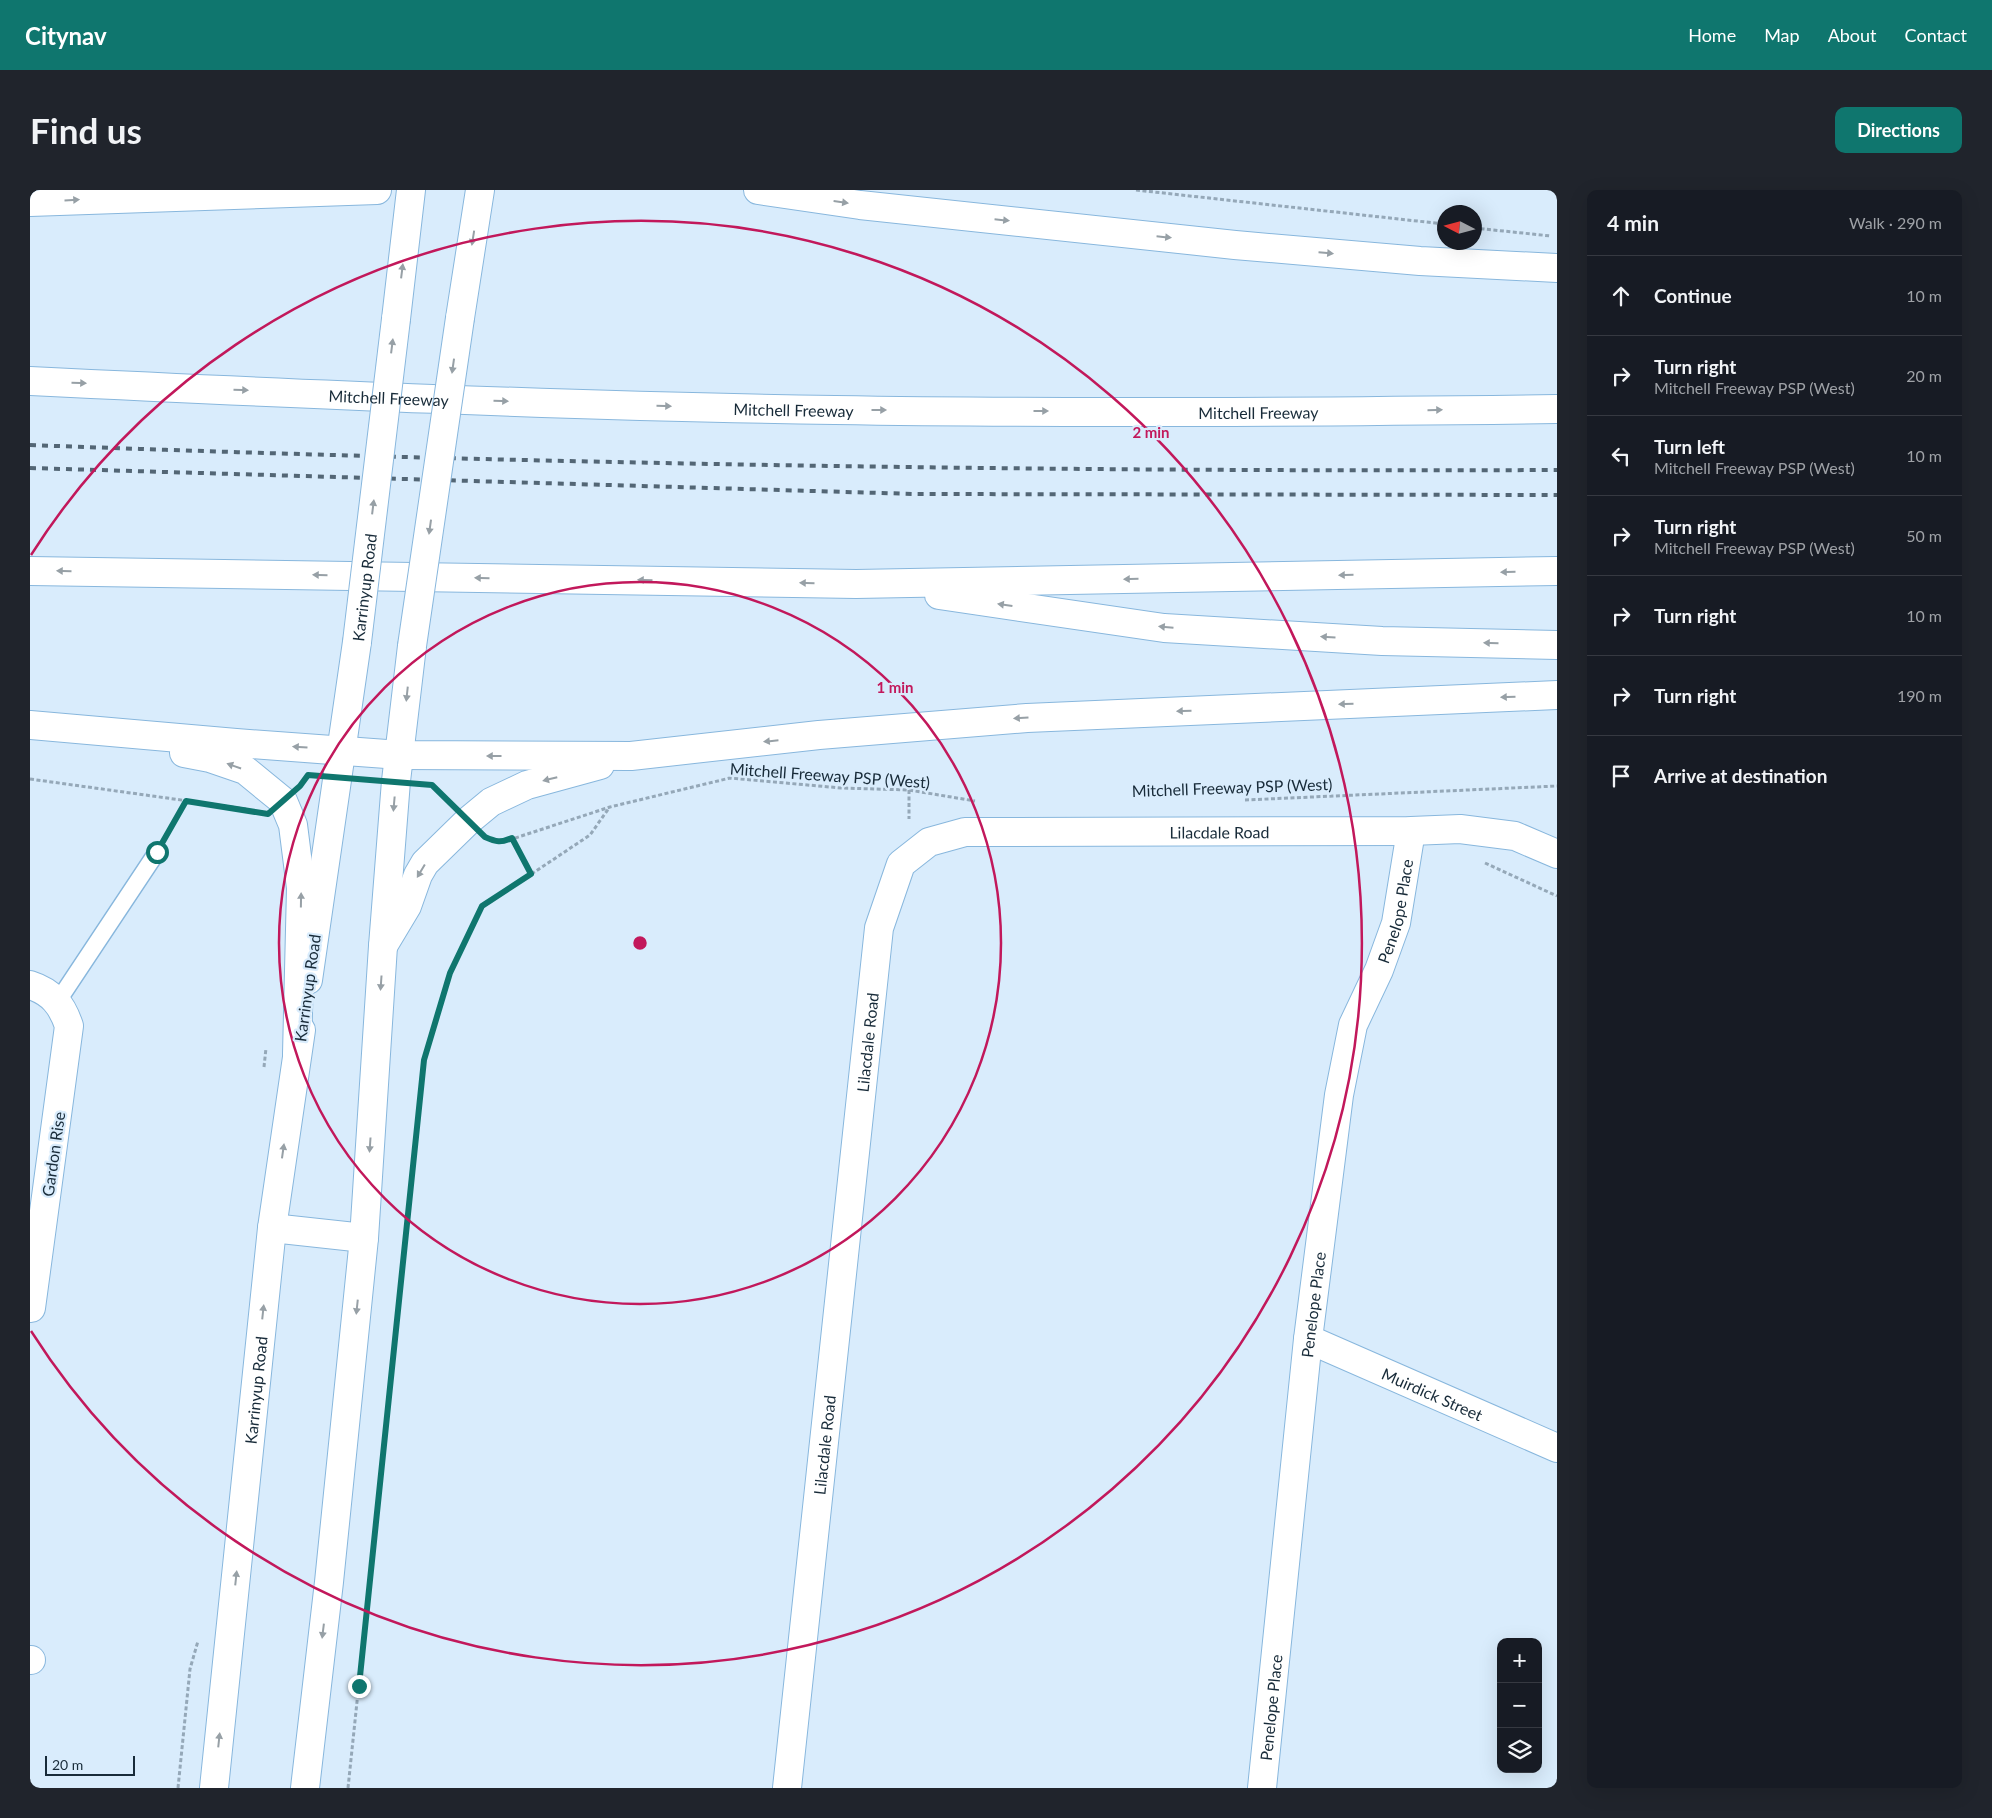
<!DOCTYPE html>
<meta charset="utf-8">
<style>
:root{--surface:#171b24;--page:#20242c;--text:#f1f3f6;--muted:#9ea1a6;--line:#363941;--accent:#0f766e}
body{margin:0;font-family:Lato,sans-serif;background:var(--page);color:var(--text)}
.controls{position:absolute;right:15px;bottom:15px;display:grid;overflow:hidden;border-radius:10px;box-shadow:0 5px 20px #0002}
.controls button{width:45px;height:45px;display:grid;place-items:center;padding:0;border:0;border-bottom:1px solid var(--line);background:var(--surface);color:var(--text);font:25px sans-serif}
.compass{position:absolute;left:1407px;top:15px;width:45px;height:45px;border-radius:50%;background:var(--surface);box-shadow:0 5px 20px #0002;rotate:276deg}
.scale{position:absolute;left:15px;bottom:12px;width:90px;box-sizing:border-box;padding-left:5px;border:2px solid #182b39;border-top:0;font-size:14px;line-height:18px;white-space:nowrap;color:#182b39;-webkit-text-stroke:4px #d9ecfc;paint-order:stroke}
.stop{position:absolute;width:15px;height:15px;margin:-11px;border:4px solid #0f766e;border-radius:50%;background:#fff}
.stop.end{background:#0f766e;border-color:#fff;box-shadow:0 1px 5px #0008}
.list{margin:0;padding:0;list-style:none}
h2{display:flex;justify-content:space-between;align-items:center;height:65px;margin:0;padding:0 20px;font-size:21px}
h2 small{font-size:16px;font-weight:400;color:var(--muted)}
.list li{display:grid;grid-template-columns:32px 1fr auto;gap:15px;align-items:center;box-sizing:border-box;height:80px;padding:0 20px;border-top:1px solid var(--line)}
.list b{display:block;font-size:19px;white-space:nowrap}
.list p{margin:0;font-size:16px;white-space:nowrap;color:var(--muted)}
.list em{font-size:16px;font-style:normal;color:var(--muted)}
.icon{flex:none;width:28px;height:28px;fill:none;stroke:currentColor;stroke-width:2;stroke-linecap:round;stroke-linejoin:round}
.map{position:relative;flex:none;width:1527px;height:1598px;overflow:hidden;border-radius:10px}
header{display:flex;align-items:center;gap:30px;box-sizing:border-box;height:70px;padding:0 25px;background:var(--accent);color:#fff}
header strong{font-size:24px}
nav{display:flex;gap:28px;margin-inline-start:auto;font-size:18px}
.intro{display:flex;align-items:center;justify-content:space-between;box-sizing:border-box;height:120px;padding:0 30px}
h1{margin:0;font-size:35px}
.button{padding:12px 22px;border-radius:10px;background:var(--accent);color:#fff;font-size:18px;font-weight:700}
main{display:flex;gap:30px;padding:0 30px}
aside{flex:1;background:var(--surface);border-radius:10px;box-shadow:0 5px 20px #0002}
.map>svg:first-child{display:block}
</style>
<header>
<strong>Citynav</strong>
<nav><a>Home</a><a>Map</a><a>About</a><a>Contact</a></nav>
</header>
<div class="intro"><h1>Find us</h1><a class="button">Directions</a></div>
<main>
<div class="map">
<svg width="1527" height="1598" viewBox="0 0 1527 1598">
<rect width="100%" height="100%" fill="#d9ecfc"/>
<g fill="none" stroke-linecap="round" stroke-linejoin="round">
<defs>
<path id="service" d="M28,811L127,662"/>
<g id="minor">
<path d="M0,795C22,802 32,815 39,836L1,1118"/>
<path id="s1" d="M1278,1149L1527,1258"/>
<path d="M0,1470H1"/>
<path id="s2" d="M757,1598L849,738L871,674L899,652L935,642L1381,641L1430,639L1485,646L1527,664"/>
<path id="s3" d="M1232,1598L1278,1149L1309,905L1323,835L1349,780L1366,733L1381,641"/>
</g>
<g id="trunk">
<path d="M430,128L450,0"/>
<path d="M366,129L381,0"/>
<path d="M278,790L327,452"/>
<path d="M242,1038L334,1048"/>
<path id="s4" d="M184,1598L242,1038L271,840"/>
<path d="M275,1598L299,1392L334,1048L353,756L366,591L382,456"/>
</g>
<g id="motorway">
<path d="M728,0L830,15L1205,55L1390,71L1527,78"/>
<path d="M0,12L347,0"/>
<path id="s5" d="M0,191C268,204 537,216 805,220C1046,224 1287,222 1527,219"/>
<path d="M0,381L826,394L1527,381"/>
<path d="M909,405L1134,438L1352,451L1527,455"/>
<path d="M0,535L206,553L370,565L601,566L789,545L997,528L1527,505"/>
<path d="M154,563L180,568L215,580L253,611L263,635L271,698L267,864"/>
<path d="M353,756L377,716L388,685L395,673L438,631L461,612L497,595L570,575"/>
</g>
</defs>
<use href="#service" stroke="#88b7dd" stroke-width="19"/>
<use href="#minor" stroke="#88b7dd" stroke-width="30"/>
<use href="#trunk" stroke="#88b7dd" stroke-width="30"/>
<use href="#motorway" stroke="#88b7dd" stroke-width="30"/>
<path stroke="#95a8b8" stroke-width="3" stroke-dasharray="4 2.5" stroke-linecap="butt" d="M1106,0L1414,34
M1444,38L1521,46
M0,589L216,619
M402,595L419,611
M879,600V629
M1215,610L1527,596
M138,643L156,611
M481,648L501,684
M460,649L473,652L580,617L700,588L811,598L879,600L945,611
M1455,673L1527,706
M234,877L236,858
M148,1598L160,1479L168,1451
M318,1598L394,870L420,783L452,717L560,645L579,618"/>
<use href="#service" stroke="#fff" stroke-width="16"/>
<use href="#minor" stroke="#fff" stroke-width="28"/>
<use href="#trunk" stroke="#fff" stroke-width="28"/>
<use href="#motorway" stroke="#fff" stroke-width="28"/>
<path stroke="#536675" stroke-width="4" stroke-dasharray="6 6" stroke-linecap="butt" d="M0,255C509,274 1018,282 1527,280
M0,278L885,304L1527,305"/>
<defs>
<g id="trunk-bridge">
<path id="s6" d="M327,452L366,129"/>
<path d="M382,456L430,128"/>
</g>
</defs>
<use href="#trunk-bridge" stroke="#88b7dd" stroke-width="30" stroke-linecap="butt"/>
<use href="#trunk-bridge" stroke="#fff" stroke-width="28"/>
</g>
<defs><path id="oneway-solid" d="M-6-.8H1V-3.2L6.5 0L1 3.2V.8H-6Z" transform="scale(1.25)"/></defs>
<g fill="#97a0a6">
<use href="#oneway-solid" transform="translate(42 10) rotate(-3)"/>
<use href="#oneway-solid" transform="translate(811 12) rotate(8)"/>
<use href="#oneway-solid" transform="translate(972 30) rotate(6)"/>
<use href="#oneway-solid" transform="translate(1134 47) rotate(6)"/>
<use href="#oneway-solid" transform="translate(443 48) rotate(99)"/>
<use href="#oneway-solid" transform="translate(1296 63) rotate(5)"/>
<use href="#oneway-solid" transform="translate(372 81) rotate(-83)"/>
<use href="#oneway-solid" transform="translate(362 156) rotate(-83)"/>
<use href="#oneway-solid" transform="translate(423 176) rotate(98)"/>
<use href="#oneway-solid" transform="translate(49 193) rotate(2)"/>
<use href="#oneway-solid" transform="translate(211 200) rotate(2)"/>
<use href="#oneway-solid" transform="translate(471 211) rotate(2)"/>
<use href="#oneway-solid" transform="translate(634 216) rotate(1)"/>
<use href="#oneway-solid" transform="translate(849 220)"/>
<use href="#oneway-solid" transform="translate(1405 220) rotate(-1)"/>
<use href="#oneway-solid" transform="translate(1011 221)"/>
<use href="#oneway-solid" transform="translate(343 317) rotate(-83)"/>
<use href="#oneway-solid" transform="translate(400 337) rotate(98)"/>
<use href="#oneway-solid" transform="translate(34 381) rotate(-179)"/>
<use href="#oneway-solid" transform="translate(1478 382) rotate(179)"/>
<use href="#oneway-solid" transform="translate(290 385) rotate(-179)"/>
<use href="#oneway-solid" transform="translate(1316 385) rotate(179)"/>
<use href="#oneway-solid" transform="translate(452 388) rotate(-179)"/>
<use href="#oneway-solid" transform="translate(1101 389) rotate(179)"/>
<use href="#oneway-solid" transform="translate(615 390) rotate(-179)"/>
<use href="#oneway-solid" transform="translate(777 393) rotate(-179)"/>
<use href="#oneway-solid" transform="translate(975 415) rotate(-172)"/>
<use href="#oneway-solid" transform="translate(1136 437) rotate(-175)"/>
<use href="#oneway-solid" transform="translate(1298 447) rotate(-177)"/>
<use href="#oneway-solid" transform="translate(1461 453) rotate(-179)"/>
<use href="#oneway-solid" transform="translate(377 504) rotate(96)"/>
<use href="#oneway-solid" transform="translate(1478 507) rotate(178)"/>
<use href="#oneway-solid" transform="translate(1316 514) rotate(178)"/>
<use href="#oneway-solid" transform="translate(1154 521) rotate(178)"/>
<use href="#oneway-solid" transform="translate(991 528) rotate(176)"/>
<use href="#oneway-solid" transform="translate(741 551) rotate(174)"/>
<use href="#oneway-solid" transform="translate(270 557) rotate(-177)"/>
<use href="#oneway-solid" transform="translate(464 566) rotate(-180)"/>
<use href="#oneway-solid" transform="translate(204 576) rotate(-161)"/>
<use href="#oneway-solid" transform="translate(520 589) rotate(166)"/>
<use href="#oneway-solid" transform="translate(364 614) rotate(95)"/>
<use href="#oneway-solid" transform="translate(391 681) rotate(121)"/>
<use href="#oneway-solid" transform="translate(271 710) rotate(-89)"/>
<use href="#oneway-solid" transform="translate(351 793) rotate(94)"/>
<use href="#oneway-solid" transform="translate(340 955) rotate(94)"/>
<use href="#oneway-solid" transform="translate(253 961) rotate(-82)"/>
<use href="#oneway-solid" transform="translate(327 1117) rotate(96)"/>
<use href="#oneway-solid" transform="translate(233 1122) rotate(-84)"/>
<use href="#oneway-solid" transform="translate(206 1388) rotate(-84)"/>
<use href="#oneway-solid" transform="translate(293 1441) rotate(97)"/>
<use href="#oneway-solid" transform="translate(189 1550) rotate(-84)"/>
</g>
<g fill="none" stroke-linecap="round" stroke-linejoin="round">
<path stroke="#0f766e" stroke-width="6" d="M127,662L156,611L238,624L270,596L278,585L402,595L455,647C466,652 471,653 482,648L501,684L452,716L420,783L394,870L329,1496"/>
</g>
<g fill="none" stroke="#c2185b" stroke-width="2.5">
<circle cx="610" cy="753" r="361"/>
<path d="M1 365A722 722 0 1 1 1 1141"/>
</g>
<g text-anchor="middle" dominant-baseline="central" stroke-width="4.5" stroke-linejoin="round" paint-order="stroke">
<g font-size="16" fill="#182b39" stroke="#d9ecfc">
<text stroke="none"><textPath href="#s5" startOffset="359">Mitchell Freeway</textPath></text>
<text stroke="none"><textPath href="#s5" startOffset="764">Mitchell Freeway</textPath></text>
<text stroke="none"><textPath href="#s5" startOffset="1229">Mitchell Freeway</textPath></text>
<text stroke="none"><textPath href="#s6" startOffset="55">Karrinyup Road</textPath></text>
<text transform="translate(800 585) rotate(4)">Mitchell Freeway PSP (West)</text>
<text transform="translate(1202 597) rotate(-2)">Mitchell Freeway PSP (West)</text>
<text stroke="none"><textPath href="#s2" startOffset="1260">Lilacdale Road</textPath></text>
<text stroke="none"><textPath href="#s3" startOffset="891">Penelope Place</textPath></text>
<text transform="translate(277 798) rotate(-82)">Karrinyup Road</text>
<text stroke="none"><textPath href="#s2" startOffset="750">Lilacdale Road</textPath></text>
<text transform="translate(23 964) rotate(-82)">Gardon Rise</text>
<text stroke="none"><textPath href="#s3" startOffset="486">Penelope Place</textPath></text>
<text stroke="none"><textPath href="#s4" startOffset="400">Karrinyup Road</textPath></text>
<text stroke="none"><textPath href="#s1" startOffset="136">Muirdick Street</textPath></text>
<text stroke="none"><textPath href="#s2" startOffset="345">Lilacdale Road</textPath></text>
<text stroke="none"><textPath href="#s3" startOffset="81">Penelope Place</textPath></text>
</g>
</g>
<circle cx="610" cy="753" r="8" fill="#c2185b" stroke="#d9ecfc" stroke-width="2.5"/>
<g font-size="15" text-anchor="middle" font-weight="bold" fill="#c2185b" stroke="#d9ecfc" stroke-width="4.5" stroke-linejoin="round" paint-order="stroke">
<text x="1121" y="248">2 min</text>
<text x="865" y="503">1 min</text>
</g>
</svg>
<div class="controls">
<button>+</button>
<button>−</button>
<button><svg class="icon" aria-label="layers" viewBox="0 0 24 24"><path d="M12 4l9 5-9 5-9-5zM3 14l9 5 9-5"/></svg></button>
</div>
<svg class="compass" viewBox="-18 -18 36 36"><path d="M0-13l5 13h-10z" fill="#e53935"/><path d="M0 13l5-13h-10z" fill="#9ea1a6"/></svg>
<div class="scale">20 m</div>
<div class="stop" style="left:127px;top:662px"></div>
<div class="stop end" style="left:329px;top:1496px"></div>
</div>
<aside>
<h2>4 min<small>Walk · 290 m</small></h2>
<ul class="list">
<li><svg class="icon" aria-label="ahead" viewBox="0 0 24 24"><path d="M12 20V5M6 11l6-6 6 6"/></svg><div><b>Continue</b></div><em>10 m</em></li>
<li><svg class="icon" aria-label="right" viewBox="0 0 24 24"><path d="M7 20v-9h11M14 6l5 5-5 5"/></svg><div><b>Turn right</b><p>Mitchell Freeway PSP (West)</p></div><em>20 m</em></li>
<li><svg class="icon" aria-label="left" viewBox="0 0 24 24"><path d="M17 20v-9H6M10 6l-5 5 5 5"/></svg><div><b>Turn left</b><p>Mitchell Freeway PSP (West)</p></div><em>10 m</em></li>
<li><svg class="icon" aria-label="right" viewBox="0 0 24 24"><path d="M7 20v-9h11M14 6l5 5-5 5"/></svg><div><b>Turn right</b><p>Mitchell Freeway PSP (West)</p></div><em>50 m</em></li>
<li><svg class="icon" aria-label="right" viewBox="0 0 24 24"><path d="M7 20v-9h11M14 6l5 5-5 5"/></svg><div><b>Turn right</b></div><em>10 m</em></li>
<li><svg class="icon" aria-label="right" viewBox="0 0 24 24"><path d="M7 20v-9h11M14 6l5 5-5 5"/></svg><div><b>Turn right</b></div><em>190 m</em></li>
<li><svg class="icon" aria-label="arrive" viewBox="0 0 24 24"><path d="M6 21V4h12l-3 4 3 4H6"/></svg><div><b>Arrive at destination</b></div></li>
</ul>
</aside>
</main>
